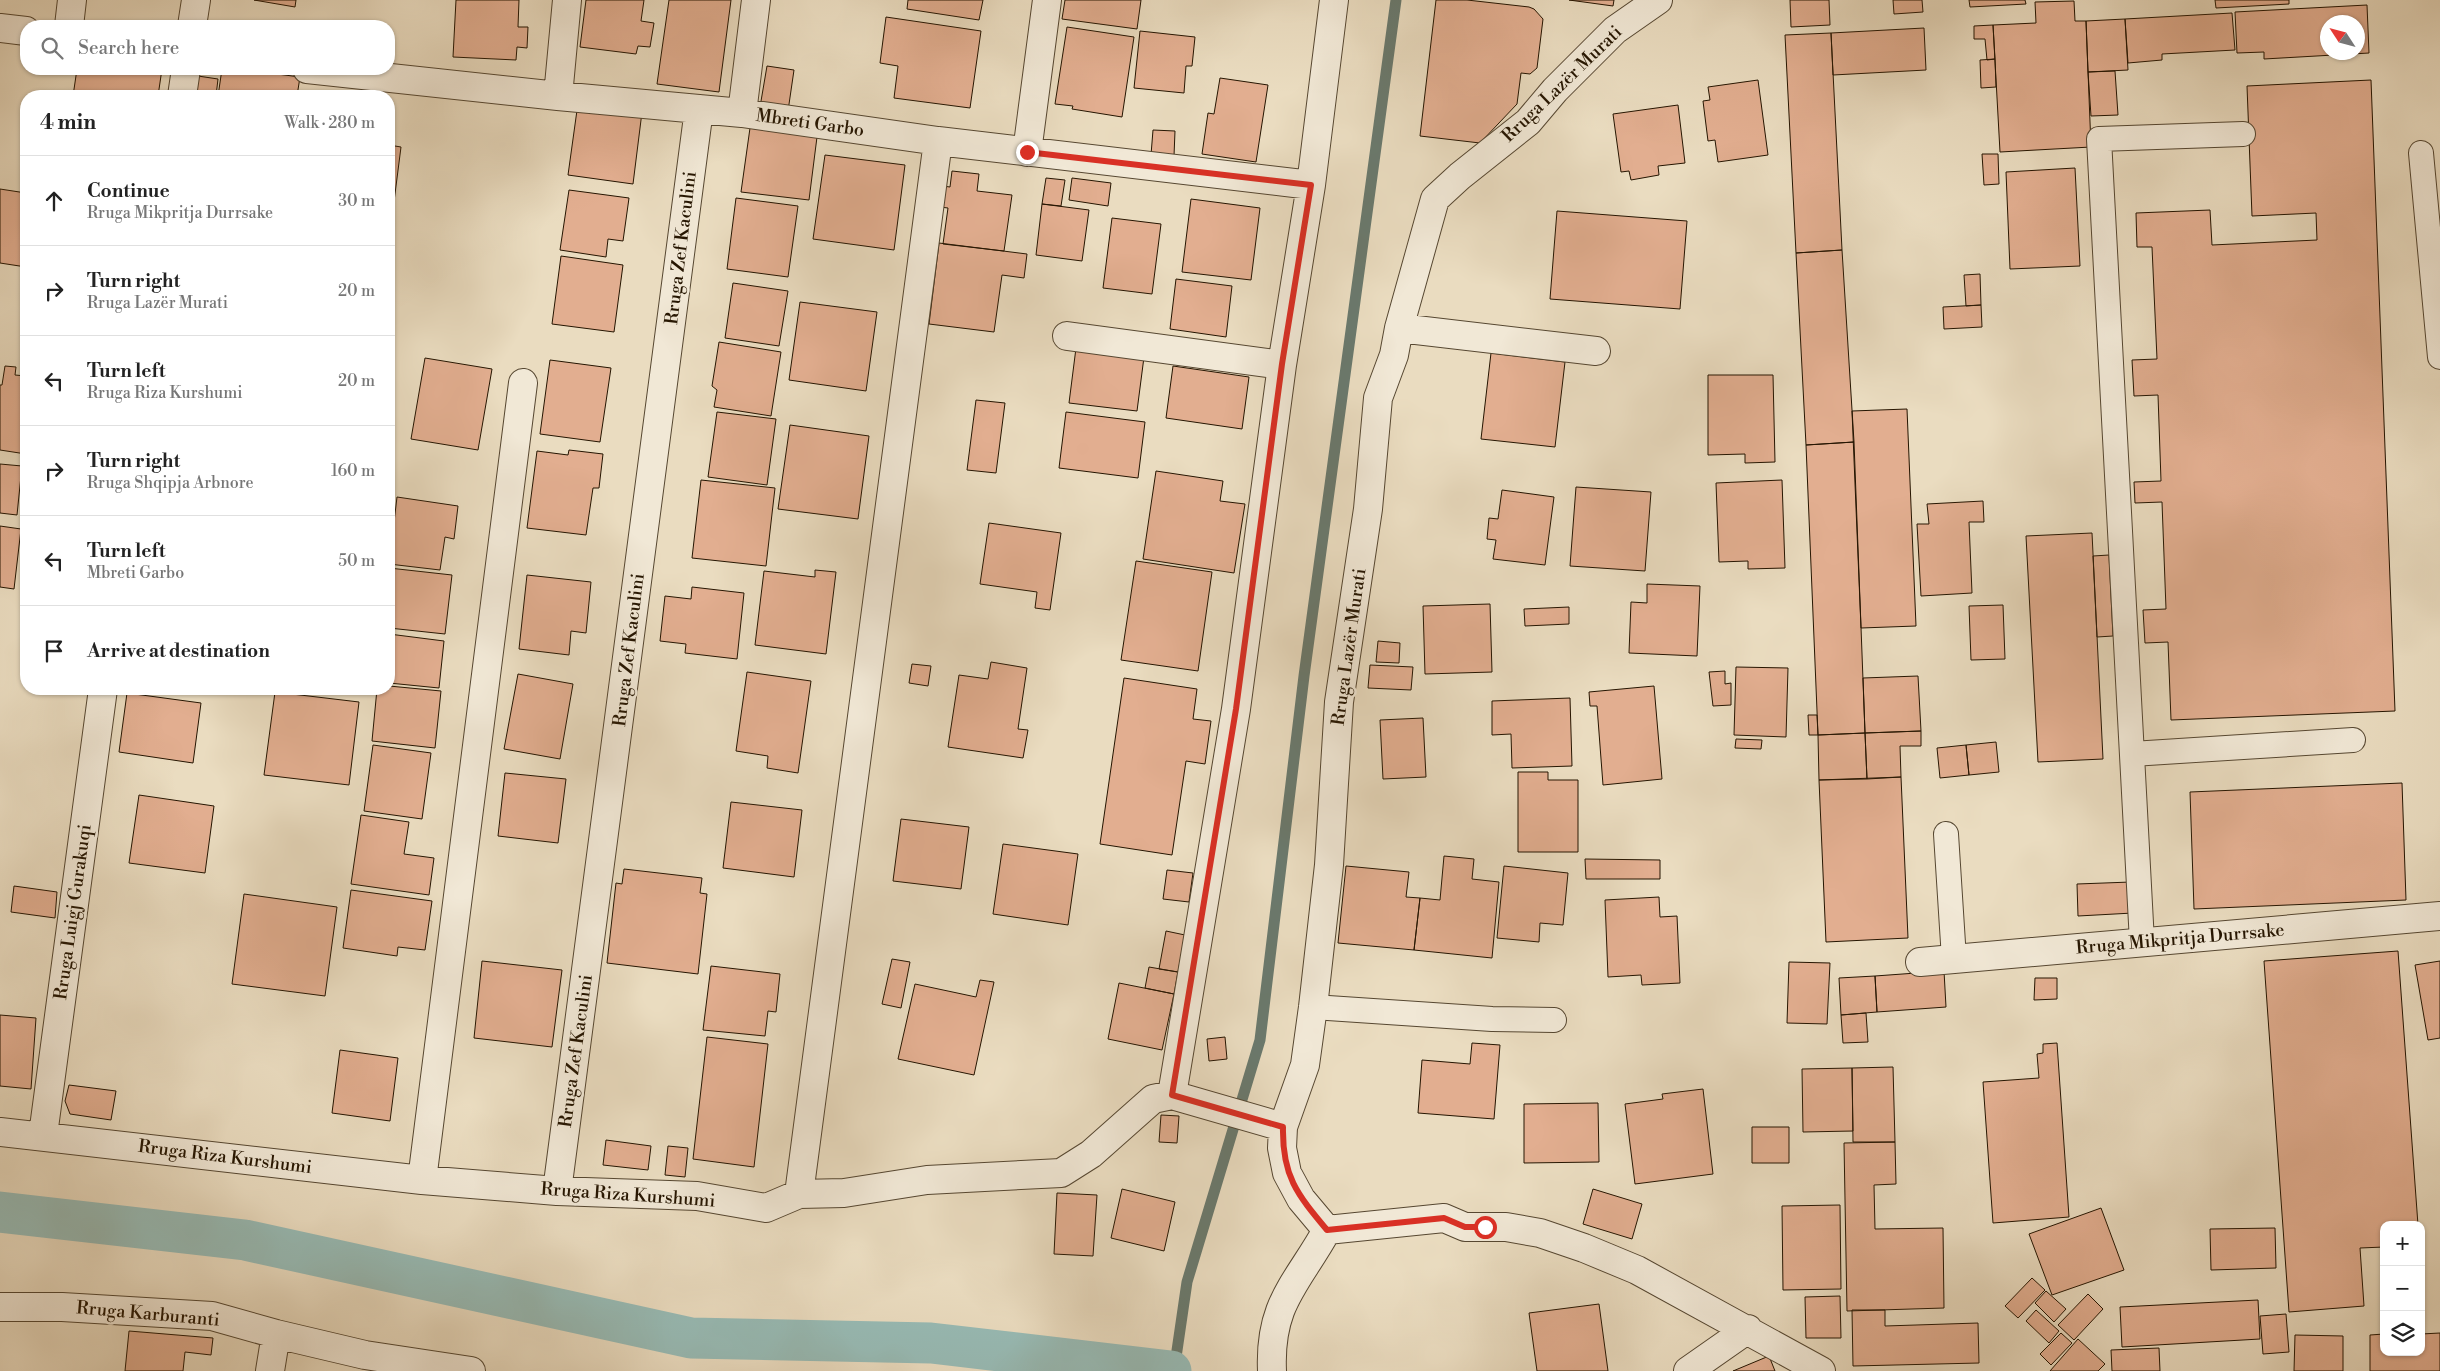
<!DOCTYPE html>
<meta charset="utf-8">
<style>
:root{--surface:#fff;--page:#f2f2f2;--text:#222;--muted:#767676;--line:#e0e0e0}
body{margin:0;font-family:"Libre Bodoni",serif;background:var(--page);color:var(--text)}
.controls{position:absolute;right:15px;bottom:15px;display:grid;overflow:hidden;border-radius:10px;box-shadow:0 1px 4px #0004}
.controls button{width:45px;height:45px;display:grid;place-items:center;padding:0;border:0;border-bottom:1px solid var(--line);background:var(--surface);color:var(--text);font:25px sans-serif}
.compass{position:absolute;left:2320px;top:15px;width:45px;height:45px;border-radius:50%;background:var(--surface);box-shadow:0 1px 4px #0004;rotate:306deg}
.stop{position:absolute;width:15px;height:15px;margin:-11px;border:4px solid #d93025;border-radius:50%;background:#fff}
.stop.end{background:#d93025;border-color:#fff;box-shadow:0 1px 5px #0008}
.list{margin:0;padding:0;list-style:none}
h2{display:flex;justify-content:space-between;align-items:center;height:65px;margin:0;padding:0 20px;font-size:21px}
h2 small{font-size:16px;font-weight:400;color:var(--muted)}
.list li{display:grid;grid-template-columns:32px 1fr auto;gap:15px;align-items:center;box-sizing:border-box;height:90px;padding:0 20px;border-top:1px solid var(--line)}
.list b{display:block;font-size:19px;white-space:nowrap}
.list p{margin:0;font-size:16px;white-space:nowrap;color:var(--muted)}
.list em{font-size:16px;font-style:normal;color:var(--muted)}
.icon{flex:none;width:28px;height:28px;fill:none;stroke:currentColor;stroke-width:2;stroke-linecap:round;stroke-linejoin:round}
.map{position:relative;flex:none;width:2440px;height:1371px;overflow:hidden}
.search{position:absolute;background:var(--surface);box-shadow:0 1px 4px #0004;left:20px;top:20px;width:375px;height:55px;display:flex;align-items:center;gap:12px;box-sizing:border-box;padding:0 18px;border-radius:20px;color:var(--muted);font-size:19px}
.panel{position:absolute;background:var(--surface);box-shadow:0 1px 4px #0004;left:20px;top:90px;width:375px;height:605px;border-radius:20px}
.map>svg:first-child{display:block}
</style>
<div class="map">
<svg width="2440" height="1371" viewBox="0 0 2440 1371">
<rect width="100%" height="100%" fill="#eadcc0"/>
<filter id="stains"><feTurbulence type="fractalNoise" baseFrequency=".004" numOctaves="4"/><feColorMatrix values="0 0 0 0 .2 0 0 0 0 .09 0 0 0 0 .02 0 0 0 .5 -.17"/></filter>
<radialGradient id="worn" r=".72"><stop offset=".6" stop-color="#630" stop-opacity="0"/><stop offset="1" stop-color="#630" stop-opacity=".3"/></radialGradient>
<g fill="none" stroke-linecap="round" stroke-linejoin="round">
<path stroke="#6a796d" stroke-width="11" d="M1174,1371L1187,1282L1260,1040L1304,676L1396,0"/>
<path stroke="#98bbb5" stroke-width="41" d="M0,1212L245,1240L691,1338L931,1343L1171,1371"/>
</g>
<path fill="#e2ae90" stroke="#251501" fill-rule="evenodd" d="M254,0H296L295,7Z
M456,0H519L518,27H528L527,48L517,47L516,60L453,57Z
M586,0H644L641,21L654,23L650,47L638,46L636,54L580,47Z
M669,0H731L719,92L657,84Z
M908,0H983L979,20L907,9Z
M1065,0H1141L1137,29L1062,19Z
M1436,0H1467L1529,7L1534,9L1543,19L1537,68L1530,74L1521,73L1517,104L1480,143L1420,136Z
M1569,0H1614L1613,6Z
M1790,0H1829L1830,25L1791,27Z
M1893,0H1922L1923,12L1894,14Z
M1969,0H2025L2026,4L1970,7Z
M2215,0H2289V4L2216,8Z
M2074,1L2075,21H2086L2091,147L2000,152L1993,25L2036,23L2035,2Z
M2367,5L2369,53L2264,59V52L2237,53L2235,12ZM2328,22H2358V52H2328Z
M2232,13L2235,50L2162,54V60L2128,63L2125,19Z
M886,17L981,31L970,108L894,98L898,66L880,63Z
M2125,19L2128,70L2088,72L2086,21Z
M1993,25L1995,59L1987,60L1985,39H1974V26Z
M1067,27L1134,37L1122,117L1072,109L1073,106L1055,104Z
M1924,28L1926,70L1833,75L1831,33Z
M1140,31L1195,37L1192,66H1186L1184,93L1134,88Z
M1831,33L1842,250L1796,253L1785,35Z
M1995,59L1996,87L1981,88L1980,60Z
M767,66L794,70L788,111L760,107Z
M77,69H162L158,96H73Z
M222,69H239L300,77L297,96H218Z
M2115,71L2118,115L2091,116L2088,72Z
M198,76L218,79L216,96H195Z
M1220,78L1268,85L1256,162L1202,154L1208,113L1214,114Z
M1758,80L1768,155L1718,162L1715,140L1708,141L1703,101L1710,100L1708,87Z
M2371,80L2395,711L2171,720L2168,642L2145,643L2143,610L2166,609L2162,502L2135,503L2134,482L2161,481L2158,395L2134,396L2132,360L2157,359L2152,247H2137L2136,213L2210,210L2212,245L2317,240L2316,213L2252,216L2247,86Z
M578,103L642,112L633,184L568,175Z
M1678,105L1685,163L1658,166L1659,175L1631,180L1629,171L1621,172L1613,114Z
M771,124L817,137L809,200L741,192L750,128L770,131Z
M1153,130L1175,131L1174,156L1151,155Z
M389,145L401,147L391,225L389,224Z
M1982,154H1998L1999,184L1984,185Z
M825,155L905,165L894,250L813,239Z
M2075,168L2080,266L2010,269L2006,172Z
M952,171L979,174L977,191L1012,195L1004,251L943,244L948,208L940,207L943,186L950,187Z
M1046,178L1065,180L1061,206L1042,204Z
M1072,178L1111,183L1108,206L1069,200Z
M0,189L26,193V267L0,263Z
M569,190L629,198L623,241L608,239L606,257L560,250Z
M736,198L798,206L788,277L727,269Z
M1191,199L1260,208L1251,280L1182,272Z
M1042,204L1089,210L1082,261L1036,255Z
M1557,211L1687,221L1680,309L1550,299Z
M1112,218L1161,224L1152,294L1103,288Z
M939,243L1027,254L1024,278L1002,275L994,332L929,324Z
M1842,250L1854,442L1806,445L1796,253Z
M561,256L623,265L614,332L552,324Z
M1980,274L1981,305L1966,306L1964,275Z
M1176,279L1232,286L1226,337L1170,329Z
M733,283L788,291L779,346L725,338Z
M800,302L877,312L866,391L789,380Z
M1981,305L1982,327L1944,329L1943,307Z
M719,342L781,352L771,416L714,407L717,390L712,386Z
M1076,348L1144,357L1137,411L1069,403Z
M1491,353L1565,362L1555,447L1481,439Z
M425,358L492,369L478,450L411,439Z
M550,360L611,368L600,442L540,434Z
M5,366L16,367L15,375L26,376V454L0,450V385H2Z
M1173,366L1249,377L1242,429L1166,418Z
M1708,375H1773L1775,462L1745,463V454L1708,455Z
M976,400L1005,403L996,473L967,470Z
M1907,409L1916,626L1861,628L1852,411Z
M717,412L776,419L767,485L708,477Z
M1066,412L1145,422L1138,478L1059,468Z
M790,425L869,436L858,519L778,509Z
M1854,442L1865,733L1818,735L1806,445Z
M569,450L603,454L599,488H593L586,535L527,528L537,451L568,455Z
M0,464L22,466L17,515L0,513Z
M1156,471L1223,481L1220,501L1245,504L1234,573L1143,559Z
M701,480L775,488L766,566L692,558Z
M1782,480L1785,568L1748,569V561L1719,562L1716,483Z
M1576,487L1651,492L1645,571L1570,566Z
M1502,490L1554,497L1545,565L1493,559L1496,540L1487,539L1489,518L1498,519Z
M397,497L458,506L454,539L445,537L440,570L389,564Z
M1983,501L1984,522H1969L1972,593L1921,596L1917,524H1929L1927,504Z
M989,523L1061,533L1050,610L1035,608L1037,592L980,584Z
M0,526L21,529L14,589L0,587Z
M2092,533L2103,759L2038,762L2026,536Z
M2109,555L2113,636L2097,637L2093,556Z
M1136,561L1212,572L1198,671L1121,660Z
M389,568L452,575L445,634L389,628Z
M815,570L836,572L826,654L755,645L764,571L815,577Z
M527,575L591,582L586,633L571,631L569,655L519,649Z
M1647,584L1700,586L1697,656L1629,653L1631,602L1647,603Z
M692,587L744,593L737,659L685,653L686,644L660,641L665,596L691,599Z
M1490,604L1492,672L1425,674L1423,606Z
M2003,605L2005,659L1971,660L1969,606Z
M1569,607V624L1525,626L1524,609Z
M389,634L444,641L439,688L389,683Z
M1378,641L1400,643L1399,663L1376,662Z
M991,662L1027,668L1018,729L1028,730L1023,758L948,747L959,675L988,679Z
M912,664L931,666L928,686L909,683Z
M1370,665L1413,667L1411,690L1368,688Z
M1736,667L1788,668L1786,737L1734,735Z
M1725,671V684L1731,683V705L1713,706L1709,672Z
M747,672L811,681L798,773L767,768L768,756L736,751Z
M518,674L573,684L560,759L504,749Z
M1918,676L1921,731L1865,733L1863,678Z
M1124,678L1197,689L1193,719L1211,721L1205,764L1186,761L1172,855L1100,844Z
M389,686L441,691L435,748L372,741L377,689H389Z
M1654,686L1662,779L1603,785L1597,706H1590L1589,692Z
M275,692L359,702L349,785L264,775Z
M127,693L201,703L193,763L119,752Z
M1570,698L1572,766L1512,768L1511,734L1492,735V701Z
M1808,715H1817L1818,735H1809Z
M1423,718L1426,777L1383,779L1380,720Z
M1921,731V746H1900L1901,777L1867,779L1865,733Z
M1865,733L1867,779L1819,780L1818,735Z
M1736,739L1762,740L1761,749L1735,748Z
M1996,742L1999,772L1969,775L1966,745Z
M373,745L431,753L422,819L364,811Z
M1966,745L1969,775L1940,778L1937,748Z
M1518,772H1548V780H1578V852H1518Z
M505,773L566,779L558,843L498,836Z
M1901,777L1908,938L1826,942L1819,780Z
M2402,783L2406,900L2194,909L2190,792Z
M139,795L214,806L205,873L129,863Z
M731,802L802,810L794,877L723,868Z
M361,815L409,822L404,854L434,858L429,895L351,884Z
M901,819L969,827L961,889L893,881Z
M1003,844L1078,854L1068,925L993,914Z
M1444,856L1474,859L1472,879L1499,882L1492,958L1414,950L1420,898L1440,900Z
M1585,859L1660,860V879H1586Z
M1346,866L1409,872L1406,897L1420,898L1414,950L1338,943Z
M1504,866L1568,873L1563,925L1540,923L1539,942L1497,938Z
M624,869L702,878L700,893L707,894L698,974L607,963L616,883L622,884Z
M1167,870L1193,873L1189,902L1163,899Z
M2131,882L2133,913L2078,916L2077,884Z
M14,886L57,892L55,918L11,912Z
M351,890L432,901L425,950L398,947L397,956L343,948Z
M244,894L337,907L325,996L232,984Z
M1659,897L1660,917L1677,916L1680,983L1642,985L1641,975L1608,977L1605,900Z
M1166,931L1185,935L1178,972L1159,969Z
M2398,951L2418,1225H2384V1247L2360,1248L2364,1306L2289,1312L2264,961Z
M892,959L910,962L901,1008L882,1004Z
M482,961L562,970L552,1047L474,1038Z
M2440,961V1038L2428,1040L2415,965Z
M1789,962L1830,963L1827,1024L1787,1023Z
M711,966L780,974L776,1012L768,1011L765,1036L703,1030Z
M1149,967L1178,972L1174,994L1145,988Z
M1944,971L1946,1007L1877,1012L1875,976Z
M1875,976L1877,1012L1841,1015L1839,978Z
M2035,978H2057V999L2034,1000Z
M980,980L994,982L974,1075L898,1059L915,984L976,997Z
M1119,983L1174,994L1162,1050L1108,1039Z
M1866,1013L1868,1042L1843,1043L1841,1015Z
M0,1015L36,1018L31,1089L0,1086Z
M707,1037L768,1044L754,1167L693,1159Z
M1225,1037L1227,1059L1209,1061L1207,1039Z
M1472,1043L1500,1045L1494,1119L1418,1113L1422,1060L1470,1064Z
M2057,1043L2069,1217L1993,1223L1983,1082L2039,1078L2037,1054L2043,1053V1044Z
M340,1050L398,1058L390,1121L332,1113Z
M1893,1067L1895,1142H1853L1852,1068Z
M1852,1068L1853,1131L1803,1132L1802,1069Z
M69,1085L116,1091L111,1120L70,1114L65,1101Z
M1703,1089L1713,1174L1635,1184L1625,1104L1663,1099L1662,1094Z
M1598,1103L1599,1162L1524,1163V1104Z
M1161,1115L1179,1116L1177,1143L1159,1142Z
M1752,1127H1789V1163H1752Z
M606,1140L651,1146L648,1170L603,1165Z
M1895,1142L1896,1184L1874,1185L1875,1229L1943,1228L1944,1308L1847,1311L1844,1143Z
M668,1146L688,1148L685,1177L665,1175Z
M1122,1189L1175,1202L1164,1251L1111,1238Z
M1593,1189L1642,1204L1632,1239L1583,1224Z
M1057,1193L1097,1195L1093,1256L1054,1254Z
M1840,1205L1841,1289L1783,1290L1782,1206Z
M2101,1208L2124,1270L2052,1295L2029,1234Z
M2275,1228L2276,1268L2211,1270L2210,1229Z
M2032,1278L2045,1290L2018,1318L2005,1306Z
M2046,1291L2066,1309L2054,1322L2035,1303Z
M2088,1294L2103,1309L2074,1340L2058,1325Z
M1840,1296L1841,1338H1806L1805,1297Z
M2258,1300L2260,1339L2122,1347L2120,1307Z
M1599,1304L1608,1371H1537L1529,1313Z
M1852,1310H1885V1326L1978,1323L1979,1363L1853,1366Z
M2036,1310L2059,1331L2049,1343L2026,1321Z
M2286,1314L2289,1352L2263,1354L2260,1316Z
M129,1331L213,1338L211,1355L185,1352L183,1371H125Z
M2061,1333L2072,1343L2051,1365L2040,1354Z
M2440,1333V1371H2370V1335L2384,1334V1352H2421V1334Z
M2295,1335L2343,1336V1371H2294Z
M2078,1339L2105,1364L2098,1371H2050Z
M2159,1348L2160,1371H2112L2111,1350Z
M1769,1356L1775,1371H1733Z"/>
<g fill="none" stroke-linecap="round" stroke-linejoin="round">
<defs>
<path id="lane" d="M2421,153L2440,357
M2132,754L2353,740
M1946,834L1954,959
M2142,942L2099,139L2243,134
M1313,1007L1492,1019L1554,1020"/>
<path id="street" d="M69,26L72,0
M192,26L196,0
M0,28L26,31
M307,69L558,96L742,113L938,141L1311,185
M182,96L186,69
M558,96L567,0
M742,113L756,0
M1027,152L1047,0
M1399,328L1596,351
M1067,336L1282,365
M1920,962L2440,916
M1172,1095L1236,709L1282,365L1311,185L1334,0
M0,1132L422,1180L557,1191L697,1196L766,1208L799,1194L844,1193L927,1180L1061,1173L1091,1154L1153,1099L1172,1095L1283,1127
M43,1135L103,689
M422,1180L523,383
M557,1191L699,109
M799,1194L938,141
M1327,1230L1301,1199L1287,1173L1282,1148L1283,1127L1305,1065L1313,1007L1329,865L1339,702L1368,509L1378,398L1394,355L1399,328L1435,199L1460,176L1528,122L1555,90L1615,30L1658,0
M1327,1230L1444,1218L1465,1227H1506L1540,1233L1584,1248L1637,1270L1821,1371
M0,1307H62L212,1316L276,1334L365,1355L471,1371
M270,1371L276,1334
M1272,1371C1269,1303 1297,1284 1327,1230
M1688,1371L1748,1329"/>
</defs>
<use href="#lane" stroke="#564731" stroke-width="26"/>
<use href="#street" stroke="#564731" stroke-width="30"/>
<use href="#lane" stroke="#f1e8d6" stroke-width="24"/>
<use href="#street" stroke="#f1e8d6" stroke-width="28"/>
</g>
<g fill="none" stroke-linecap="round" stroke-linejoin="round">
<path stroke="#d93025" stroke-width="6" d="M1027,152L1311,185L1282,364L1236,709L1172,1095L1283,1127C1282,1176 1297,1194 1327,1230L1444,1218L1465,1227H1485"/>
</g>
<g text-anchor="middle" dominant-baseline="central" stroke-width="5" stroke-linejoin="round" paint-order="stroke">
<g font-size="18" fill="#251501" stroke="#f1e8d6">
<text transform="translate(1562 84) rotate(-44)">Rruga Lazër Murati</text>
<text transform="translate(810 123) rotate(8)">Mbreti Garbo</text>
<text transform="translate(681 248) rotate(-83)">Rruga Zef Kaculini</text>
<text transform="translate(1349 647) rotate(-82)">Rruga Lazër Murati</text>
<text transform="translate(629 650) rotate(-83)">Rruga Zef Kaculini</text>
<text transform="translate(73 912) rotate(-82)">Rruga Luigj Gurakuqi</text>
<text transform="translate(2180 939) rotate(-5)">Rruga Mikpritja Durrsake</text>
<text transform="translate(576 1051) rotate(-82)">Rruga Zef Kaculini</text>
<text transform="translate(225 1157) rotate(7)">Rruga Riza Kurshumi</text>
<text transform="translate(628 1195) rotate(4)">Rruga Riza Kurshumi</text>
<text transform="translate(148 1314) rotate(5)">Rruga Karburanti</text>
</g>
</g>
<rect width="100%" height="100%" filter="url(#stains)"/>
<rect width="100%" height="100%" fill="url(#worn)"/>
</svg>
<div class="controls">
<button>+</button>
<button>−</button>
<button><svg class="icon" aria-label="layers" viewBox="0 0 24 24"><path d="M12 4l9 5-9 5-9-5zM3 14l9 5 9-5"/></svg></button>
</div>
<svg class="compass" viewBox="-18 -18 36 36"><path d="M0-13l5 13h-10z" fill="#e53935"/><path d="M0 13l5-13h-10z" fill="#767676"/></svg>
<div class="stop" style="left:1485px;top:1227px"></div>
<div class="stop end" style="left:1027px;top:152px"></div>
<div class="search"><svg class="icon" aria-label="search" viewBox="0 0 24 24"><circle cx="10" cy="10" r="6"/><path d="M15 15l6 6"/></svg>Search here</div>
<section class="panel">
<h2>4 min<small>Walk · 280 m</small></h2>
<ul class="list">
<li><svg class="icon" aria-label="ahead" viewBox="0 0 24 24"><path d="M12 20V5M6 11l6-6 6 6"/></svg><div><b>Continue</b><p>Rruga Mikpritja Durrsake</p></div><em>30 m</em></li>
<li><svg class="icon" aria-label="right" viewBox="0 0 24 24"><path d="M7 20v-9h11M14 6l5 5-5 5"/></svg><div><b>Turn right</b><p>Rruga Lazër Murati</p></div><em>20 m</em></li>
<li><svg class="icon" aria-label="left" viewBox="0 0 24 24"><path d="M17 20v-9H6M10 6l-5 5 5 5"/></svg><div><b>Turn left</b><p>Rruga Riza Kurshumi</p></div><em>20 m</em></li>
<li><svg class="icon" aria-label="right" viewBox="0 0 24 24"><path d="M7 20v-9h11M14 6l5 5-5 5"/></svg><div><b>Turn right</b><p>Rruga Shqipja Arbnore</p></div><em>160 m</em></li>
<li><svg class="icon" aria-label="left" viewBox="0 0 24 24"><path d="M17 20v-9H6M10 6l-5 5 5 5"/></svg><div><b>Turn left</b><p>Mbreti Garbo</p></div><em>50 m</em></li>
<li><svg class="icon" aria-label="arrive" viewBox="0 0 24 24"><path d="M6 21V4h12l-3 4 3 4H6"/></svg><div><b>Arrive at destination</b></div></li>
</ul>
</section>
</div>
